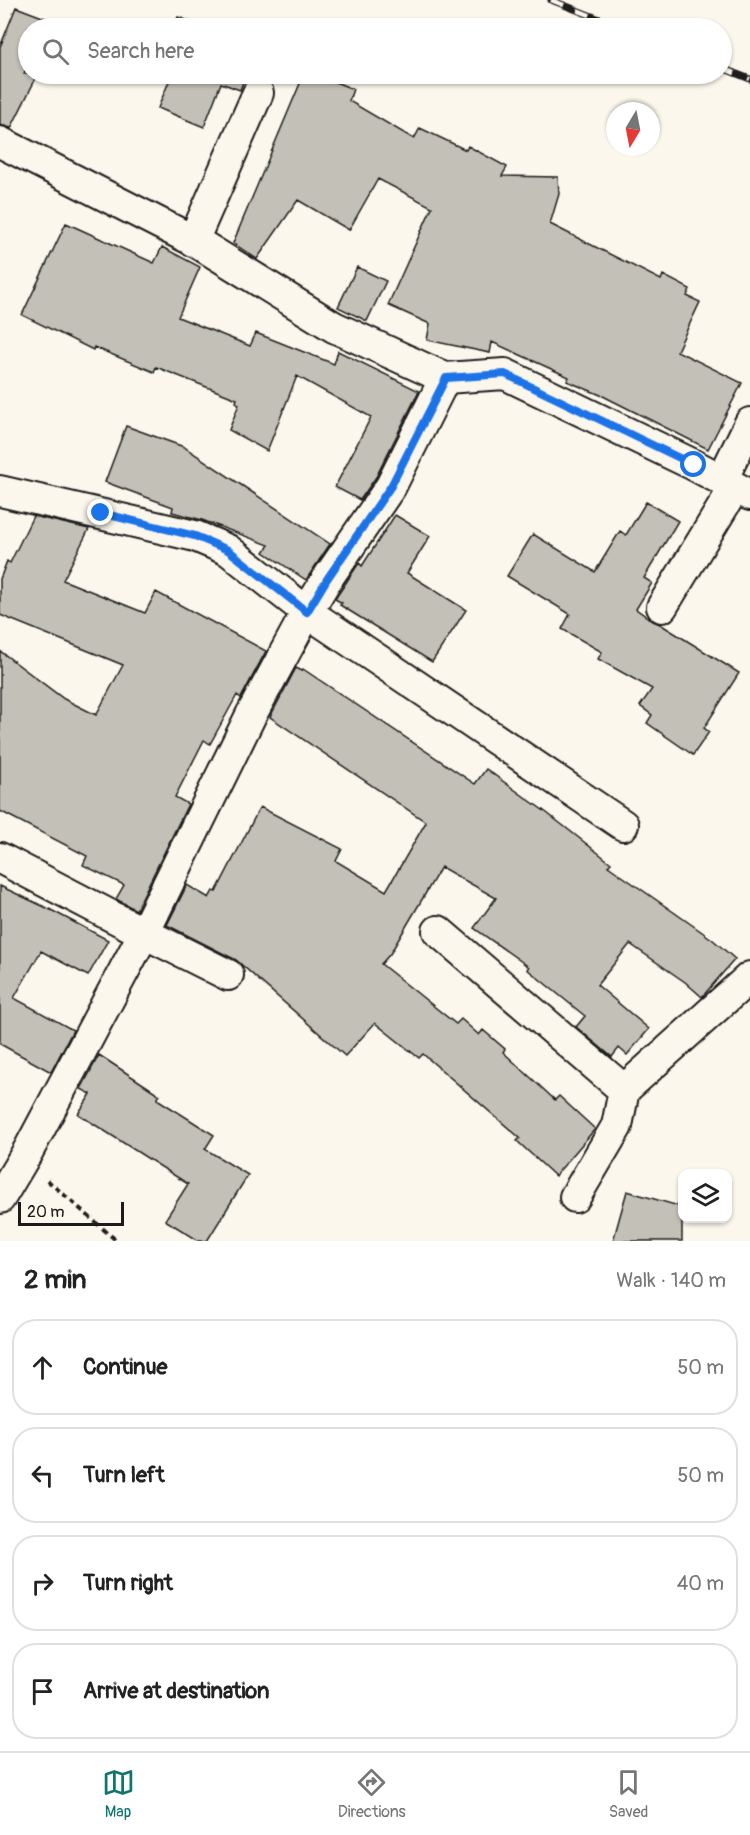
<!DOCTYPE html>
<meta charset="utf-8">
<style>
:root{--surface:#fff;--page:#f6f6f6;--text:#222;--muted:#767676;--line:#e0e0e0;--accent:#0f766e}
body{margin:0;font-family:Pangolin,sans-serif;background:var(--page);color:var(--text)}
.controls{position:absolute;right:18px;bottom:18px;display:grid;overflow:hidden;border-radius:12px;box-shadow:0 2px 4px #0004}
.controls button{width:54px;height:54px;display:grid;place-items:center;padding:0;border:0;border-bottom:2px solid var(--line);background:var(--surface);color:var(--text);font:30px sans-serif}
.compass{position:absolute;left:606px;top:102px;width:54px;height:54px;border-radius:50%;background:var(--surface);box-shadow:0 2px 4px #0004;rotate:190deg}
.scale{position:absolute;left:18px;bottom:15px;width:106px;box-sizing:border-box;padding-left:6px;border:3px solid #1c1c1c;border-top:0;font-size:16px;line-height:21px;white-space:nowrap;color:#1c1c1c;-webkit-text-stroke:4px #fbf7ec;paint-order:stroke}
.stop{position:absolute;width:18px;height:18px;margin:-14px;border:4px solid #1a73e8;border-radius:50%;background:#fff}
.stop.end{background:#1a73e8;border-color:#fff;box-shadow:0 2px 6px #0008}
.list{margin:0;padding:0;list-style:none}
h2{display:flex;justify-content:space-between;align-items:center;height:78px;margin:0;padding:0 24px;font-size:26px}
h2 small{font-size:20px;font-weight:400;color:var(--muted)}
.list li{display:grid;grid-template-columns:39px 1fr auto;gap:18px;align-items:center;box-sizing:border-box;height:96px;margin:0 12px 12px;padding:0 12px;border:2px solid var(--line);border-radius:24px}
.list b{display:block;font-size:22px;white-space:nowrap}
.list em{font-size:20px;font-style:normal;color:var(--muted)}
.icon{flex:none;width:33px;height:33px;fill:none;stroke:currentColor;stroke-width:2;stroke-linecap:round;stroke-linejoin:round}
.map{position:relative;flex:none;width:750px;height:1241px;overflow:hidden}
.search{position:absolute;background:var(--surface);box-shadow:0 2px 4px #0004;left:18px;right:18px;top:18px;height:66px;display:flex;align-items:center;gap:15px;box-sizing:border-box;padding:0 21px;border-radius:33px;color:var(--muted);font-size:22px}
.sheet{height:510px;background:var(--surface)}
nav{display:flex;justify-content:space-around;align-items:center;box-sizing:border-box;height:84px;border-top:2px solid var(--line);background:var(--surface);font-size:16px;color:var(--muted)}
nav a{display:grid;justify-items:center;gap:3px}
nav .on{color:var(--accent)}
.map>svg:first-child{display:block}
</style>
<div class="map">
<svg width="750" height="1241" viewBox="0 0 750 1241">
<rect width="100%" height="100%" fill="#fbf7ec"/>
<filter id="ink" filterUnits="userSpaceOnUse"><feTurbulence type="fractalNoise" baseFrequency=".0167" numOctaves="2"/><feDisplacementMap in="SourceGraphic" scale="12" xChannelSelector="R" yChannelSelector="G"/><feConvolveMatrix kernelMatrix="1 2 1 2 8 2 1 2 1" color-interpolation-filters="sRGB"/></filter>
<g filter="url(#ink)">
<path fill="#c3c0b8" stroke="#1c1c1c" stroke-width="1.5" d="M16,7L45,18L41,28H28V63L24,74H38L11,128L0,125V47Z
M178,17L208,28H173Z
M172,74H246L240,90L221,83L204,127L158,108Z
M304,74H315L353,89L349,101L414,139L420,128L466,150L468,146L507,167L502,176L558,177L559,194L550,224L661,280L663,275L690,289L687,296L700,302L677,351L742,383L708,449L603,396L567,381L569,377L560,373L492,342L490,353L427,340L430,324L388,305L432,207L378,179L349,230L298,200L257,259L233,243Z
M66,223L154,263L162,247L200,267L178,317L250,346L256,333L334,364L338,351L419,391L376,477L360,500L335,487L371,417L297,376L267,451L229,430L239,404L236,402L237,399L156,367L154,372L94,347L93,350L22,315Z
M357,267L386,281L367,321L338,307Z
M126,426L184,447L330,544L306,580L264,552L269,545L202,520L172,512L173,507L105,482Z
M646,502L678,521L644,578L652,583L636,609L653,621L660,624L739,673L704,728L709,732L693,755L647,723L652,715L640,706L652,689L598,659L602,652L562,629L570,614L507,576L533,534L595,572L620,531L626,535Z
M395,515L430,536L407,573L466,610L432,662L340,605L342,603L335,599L359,563L362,566Z
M33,516L89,529L63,580L145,613L156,592L266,651L241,698L237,695L210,744L204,740L175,797L188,804L136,910L116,899L124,885L83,865L87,856L0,811V651L64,699L96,715L123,665L0,615V579L7,561L10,563Z
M296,668L302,671L303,669L475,784L486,769L547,813L611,863L608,866L712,939L735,959L702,997L685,982L630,944L597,985L649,1029L627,1055L619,1048L612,1057L576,1027L585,1016L527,969L529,967L474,928L496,898L441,867L390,954L381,964L456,1024L461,1019L479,1035L483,1030L505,1049L503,1052L555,1100L559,1096L595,1129L555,1176L517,1141L520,1138L423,1054L419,1058L375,1023L345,1056L236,960L167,925L187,885L209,898L213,891L216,892L260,807L342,849L336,861L386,891L426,822L270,717Z
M0,886L49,909L108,940L88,976L41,951L14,998L73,1030L51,1072L0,1044Z
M99,1055L160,1095L157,1099L214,1135L205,1149L248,1175L207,1241H199L165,1220L188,1184L78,1114L91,1094L81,1089Z
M627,1191L682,1207V1241H613Z"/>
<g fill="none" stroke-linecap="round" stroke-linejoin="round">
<defs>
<path id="street" d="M0,142L198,243L334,327L445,378L505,374L694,465L750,495
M193,241L258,93
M722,480L750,423
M0,491L195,536L228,550L307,612L623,825
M662,607L735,487
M0,858L144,933L228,975
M438,931L624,1090
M575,1197L617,1126L624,1090L750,977
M0,1198L28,1151L144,933L251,715L307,612L327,579L391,486L445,378"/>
</defs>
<use href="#street" stroke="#1c1c1c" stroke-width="34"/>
<path stroke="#1c1c1c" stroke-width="4" stroke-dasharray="6 4.5" stroke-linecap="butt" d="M47,1180L117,1241"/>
<use href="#street" stroke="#fbf7ec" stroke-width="30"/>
<defs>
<path id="rail" d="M551,0L623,28
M722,68L750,79"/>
</defs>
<use href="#rail" stroke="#1c1c1c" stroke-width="7"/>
<use href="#rail" stroke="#fbf7ec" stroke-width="4.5" stroke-dasharray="14" stroke-linecap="butt"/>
</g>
</g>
<g fill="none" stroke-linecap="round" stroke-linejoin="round" filter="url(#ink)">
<path stroke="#1a73e8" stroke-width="8" d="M101,513L195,536L228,550L307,612L327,579L391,486L446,378L505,374L694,465"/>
</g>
</svg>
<div class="controls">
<button><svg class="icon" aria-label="layers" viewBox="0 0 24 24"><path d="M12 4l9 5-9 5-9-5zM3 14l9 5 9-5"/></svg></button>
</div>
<svg class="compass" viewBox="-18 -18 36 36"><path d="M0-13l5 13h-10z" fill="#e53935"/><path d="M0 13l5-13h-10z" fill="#767676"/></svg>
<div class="scale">20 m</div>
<div class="stop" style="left:694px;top:465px"></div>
<div class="stop end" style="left:101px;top:513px"></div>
<div class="search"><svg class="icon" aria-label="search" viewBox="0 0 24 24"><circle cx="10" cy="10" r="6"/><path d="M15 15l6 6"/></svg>Search here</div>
</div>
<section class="sheet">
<h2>2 min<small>Walk · 140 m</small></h2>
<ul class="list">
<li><svg class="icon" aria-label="ahead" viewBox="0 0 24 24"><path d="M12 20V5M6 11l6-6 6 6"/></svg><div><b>Continue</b></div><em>50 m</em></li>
<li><svg class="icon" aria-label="left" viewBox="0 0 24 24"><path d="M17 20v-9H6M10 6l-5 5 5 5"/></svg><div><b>Turn left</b></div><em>50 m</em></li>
<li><svg class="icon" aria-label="right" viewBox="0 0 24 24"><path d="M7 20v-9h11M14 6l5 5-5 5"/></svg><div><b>Turn right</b></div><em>40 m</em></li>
<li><svg class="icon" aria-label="arrive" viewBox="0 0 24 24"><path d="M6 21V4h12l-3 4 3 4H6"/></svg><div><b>Arrive at destination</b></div></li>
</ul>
</section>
<nav>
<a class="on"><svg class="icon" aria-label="map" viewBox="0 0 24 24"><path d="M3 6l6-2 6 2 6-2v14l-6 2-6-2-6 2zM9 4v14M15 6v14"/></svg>Map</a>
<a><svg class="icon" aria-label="directions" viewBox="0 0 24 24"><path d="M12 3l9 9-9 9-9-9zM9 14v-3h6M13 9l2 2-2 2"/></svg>Directions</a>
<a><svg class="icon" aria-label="saved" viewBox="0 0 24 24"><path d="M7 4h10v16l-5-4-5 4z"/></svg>Saved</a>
</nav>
